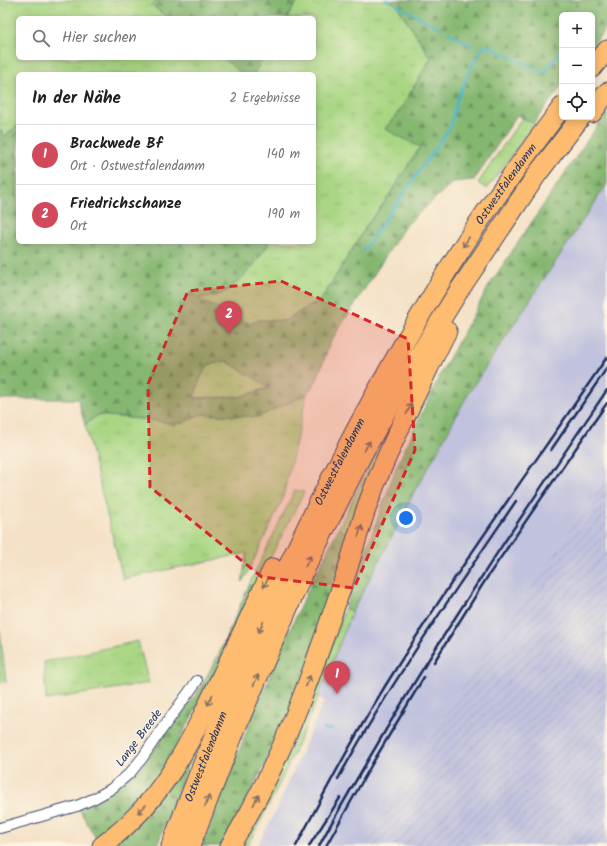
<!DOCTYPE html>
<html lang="de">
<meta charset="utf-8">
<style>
:root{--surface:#fff;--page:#f6f6f6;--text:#202124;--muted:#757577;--line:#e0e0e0;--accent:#d1495b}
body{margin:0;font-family:Kalam,sans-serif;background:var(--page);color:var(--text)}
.controls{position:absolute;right:12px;top:12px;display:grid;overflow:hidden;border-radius:6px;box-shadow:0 2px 10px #0003}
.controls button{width:36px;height:36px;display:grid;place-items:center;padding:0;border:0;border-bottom:1px solid var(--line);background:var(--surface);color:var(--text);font:20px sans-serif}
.you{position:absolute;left:406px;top:518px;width:14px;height:14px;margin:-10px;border:3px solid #fff;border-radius:50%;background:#1a73e8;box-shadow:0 0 0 6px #1a73e833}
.badge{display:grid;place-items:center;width:26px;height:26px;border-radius:50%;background:var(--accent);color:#fff;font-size:13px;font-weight:700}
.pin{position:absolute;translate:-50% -33px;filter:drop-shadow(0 1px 2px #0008)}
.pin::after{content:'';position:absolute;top:21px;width:14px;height:12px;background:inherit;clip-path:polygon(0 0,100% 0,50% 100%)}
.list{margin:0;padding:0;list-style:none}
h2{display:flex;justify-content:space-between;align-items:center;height:52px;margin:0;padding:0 16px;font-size:17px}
h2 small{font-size:13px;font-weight:400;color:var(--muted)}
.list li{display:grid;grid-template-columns:26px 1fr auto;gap:12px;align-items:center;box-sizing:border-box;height:60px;padding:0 16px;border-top:1px solid var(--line)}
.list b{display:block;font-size:15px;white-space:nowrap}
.list p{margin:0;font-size:13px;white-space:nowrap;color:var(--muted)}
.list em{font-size:13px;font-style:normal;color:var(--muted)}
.icon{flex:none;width:22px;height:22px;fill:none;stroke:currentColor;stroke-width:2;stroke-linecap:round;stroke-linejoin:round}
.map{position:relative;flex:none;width:607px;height:846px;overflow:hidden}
.search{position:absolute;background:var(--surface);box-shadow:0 2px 10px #0003;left:16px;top:16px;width:300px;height:44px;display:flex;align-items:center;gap:10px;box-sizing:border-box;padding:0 14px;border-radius:6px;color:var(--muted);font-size:15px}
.panel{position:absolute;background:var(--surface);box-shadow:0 2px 10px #0003;left:16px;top:72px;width:300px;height:172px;border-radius:6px}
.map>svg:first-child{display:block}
</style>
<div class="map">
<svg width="607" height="846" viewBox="0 0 607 846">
<defs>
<pattern id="industrial-furrows" width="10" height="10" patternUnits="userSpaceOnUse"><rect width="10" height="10" fill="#c1c2dd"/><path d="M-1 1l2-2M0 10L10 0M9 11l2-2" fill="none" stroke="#a5a7c0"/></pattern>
<pattern id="grass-tufts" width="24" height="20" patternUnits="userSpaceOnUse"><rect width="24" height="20" fill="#a9d683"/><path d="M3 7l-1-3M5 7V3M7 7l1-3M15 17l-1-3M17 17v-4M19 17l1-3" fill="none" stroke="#91b874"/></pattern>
<pattern id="forest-firs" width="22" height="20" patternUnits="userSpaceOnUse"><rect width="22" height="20" fill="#86b771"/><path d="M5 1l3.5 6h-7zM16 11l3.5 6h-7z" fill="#6d9560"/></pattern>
</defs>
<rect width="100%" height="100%" fill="#fcf5e5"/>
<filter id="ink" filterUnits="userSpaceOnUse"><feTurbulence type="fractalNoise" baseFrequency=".025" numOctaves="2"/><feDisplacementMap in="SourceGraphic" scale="8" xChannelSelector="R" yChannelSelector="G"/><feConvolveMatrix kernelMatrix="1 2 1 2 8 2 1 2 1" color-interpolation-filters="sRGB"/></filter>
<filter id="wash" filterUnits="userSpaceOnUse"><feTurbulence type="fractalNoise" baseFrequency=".012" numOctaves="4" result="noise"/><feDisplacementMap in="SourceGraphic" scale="16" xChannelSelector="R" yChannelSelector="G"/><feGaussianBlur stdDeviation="0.9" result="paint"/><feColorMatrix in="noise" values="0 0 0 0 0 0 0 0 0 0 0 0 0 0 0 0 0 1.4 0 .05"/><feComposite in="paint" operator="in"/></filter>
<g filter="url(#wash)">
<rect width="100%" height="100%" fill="#f4e1c6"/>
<path fill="url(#industrial-furrows)" d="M607,474V846H365L418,757L463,685Z"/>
<path fill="#c1c2dd" d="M607,184V474L463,685L418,757L365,846H257L275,813L324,701L319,698L352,612L392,537L415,490L436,454L468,395Z"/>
<path fill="url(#grass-tufts)" stroke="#628270" d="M0,0H157L152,5L169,18H18V58H222L243,74H18V125L5,136L0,130Z
M298,0H389L396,4L431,58L400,110L385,129L421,146L384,203L369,222L321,300L314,303L284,321L258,320L250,324L197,299C205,297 215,297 222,293C238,285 261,258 269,242H314V74H254L263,58H314V18H287Z
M522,118L534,123L487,189L478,183Z
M226,360L270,387L239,397L194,398L200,379L208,365Z
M307,394L282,501L248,572L242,582L247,553L123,579L85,425L98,415L152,420L173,424L182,423L201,414L258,417Z
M403,405L354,535L338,529L377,450Z
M295,490L304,492L255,588L249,585Z
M345,608L352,612C321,692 289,771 247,846H241C285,772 317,689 345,608Z
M0,630L6,682L0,683Z
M138,641L149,683L46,700L44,662Z"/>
<path fill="url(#forest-firs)" stroke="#507368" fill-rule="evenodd" d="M157,0H298L287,18H169L151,5Z
M389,0H607V27L592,45V15H562V85L534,123L517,115L474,180L453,182L405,226L330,343L317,380L307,394L258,417L201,414L182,423L173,424L152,420L98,415L85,425L78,399H0V130L6,136L18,125V242H269C261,258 239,285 222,293C215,297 205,297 198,299L250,324L258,320L284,321L314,303L321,300L369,222L384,203L420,147L385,129L400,110L431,58L396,4ZM226,361L269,387V388L239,397L194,398L200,379L208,365Z
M222,58H263L254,74H243Z
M607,111V184L468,394L436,454L415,490L392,537L352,612L345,608L397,465L440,375L490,284Z
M338,529L353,535L285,727L229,832L220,846H202L253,715L300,607Z
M249,585L255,588L222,658L167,764L134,806L95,837L79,809L140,768L199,690L218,656Z
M195,749L171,807L157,846H108Z"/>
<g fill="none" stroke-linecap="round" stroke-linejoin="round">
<path stroke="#49b5c6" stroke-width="2.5" d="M386,0L390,2
M396,5L441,28
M448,32L473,46
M363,251L451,126C455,98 468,71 483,47L487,46L493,48L544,73L562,50
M324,729L332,730"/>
</g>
</g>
<g filter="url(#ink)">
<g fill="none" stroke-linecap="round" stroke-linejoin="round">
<defs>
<path id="street" d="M0,828L77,806L95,798L111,789L130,773L143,757L157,736L197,681"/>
<g id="highway">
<path d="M592,68L607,50"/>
<path d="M592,113L607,92"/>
<path d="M102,846C164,800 190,743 222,675C239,639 256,604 273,568"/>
<path id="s1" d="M171,846C243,654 328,466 435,291C473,227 517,167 562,107"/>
<path d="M190,846L238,723L304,571L364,451L407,375L458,292L538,173L581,117"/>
<path d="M230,846C283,761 315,665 347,571C355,545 362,518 372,493C384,460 400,428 415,396C426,374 436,352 447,331"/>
</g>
</defs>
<use href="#street" stroke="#3c4a6e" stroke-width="12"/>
<use href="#highway" stroke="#3c4a6e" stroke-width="21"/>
<use href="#street" stroke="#fff" stroke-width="10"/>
<use href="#highway" stroke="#febc70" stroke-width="19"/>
<path stroke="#1b2f5e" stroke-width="2.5" d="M551,450L607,368
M434,662L488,576L607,403
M338,779C391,682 454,592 516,501
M296,846C328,786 360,725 397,667C463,561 537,460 607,357
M309,846L340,798
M319,846C338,810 360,774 381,738C451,619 529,505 607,390
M326,846L372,764L424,677"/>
</g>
<defs><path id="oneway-shaft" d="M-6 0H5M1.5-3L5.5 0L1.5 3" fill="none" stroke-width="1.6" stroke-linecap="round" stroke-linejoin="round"/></defs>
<g stroke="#816e66">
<use href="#oneway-shaft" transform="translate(466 242) rotate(123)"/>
<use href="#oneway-shaft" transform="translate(409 409) rotate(-64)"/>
<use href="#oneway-shaft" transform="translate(367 446) rotate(-61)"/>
<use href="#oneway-shaft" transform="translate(360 531) rotate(-72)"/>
<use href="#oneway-shaft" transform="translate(308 561) rotate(-64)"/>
<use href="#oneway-shaft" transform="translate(266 582) rotate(116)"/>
<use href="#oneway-shaft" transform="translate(261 627) rotate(114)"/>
<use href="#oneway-shaft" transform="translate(256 680) rotate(-66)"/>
<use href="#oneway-shaft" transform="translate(308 681) rotate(-69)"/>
<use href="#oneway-shaft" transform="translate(210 700) rotate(115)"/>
<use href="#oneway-shaft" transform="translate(256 800) rotate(-62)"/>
<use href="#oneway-shaft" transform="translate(207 801) rotate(-70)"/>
<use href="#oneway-shaft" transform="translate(142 809) rotate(135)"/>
</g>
</g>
<path fill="#d62828" fill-opacity="0.2" stroke="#d62828" stroke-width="3" stroke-dasharray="8 5" stroke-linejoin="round" d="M281,281L408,339L415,450L354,588L262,577L150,487L148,384L188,291Z"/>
<g text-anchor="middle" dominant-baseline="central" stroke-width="3" stroke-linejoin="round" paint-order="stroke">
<g font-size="12" fill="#1b2f5e" stroke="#fcf5e5">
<text stroke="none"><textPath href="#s1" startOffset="744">Ostwestfalendamm</textPath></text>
<text stroke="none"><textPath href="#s1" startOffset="420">Ostwestfalendamm</textPath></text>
<text transform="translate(139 738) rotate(-53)">Lange Breede</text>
<text stroke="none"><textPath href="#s1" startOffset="96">Ostwestfalendamm</textPath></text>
</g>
</g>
</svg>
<div class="controls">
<button>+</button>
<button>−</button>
<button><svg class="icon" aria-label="locate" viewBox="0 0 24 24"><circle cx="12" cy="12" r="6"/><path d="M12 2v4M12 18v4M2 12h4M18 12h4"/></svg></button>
</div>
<div class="you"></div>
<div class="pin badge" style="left:337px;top:694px">1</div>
<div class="pin badge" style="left:229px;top:334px">2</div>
<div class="search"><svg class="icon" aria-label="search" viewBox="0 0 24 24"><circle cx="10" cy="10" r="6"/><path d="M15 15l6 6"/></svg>Hier suchen</div>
<section class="panel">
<h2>In der Nähe<small>2 Ergebnisse</small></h2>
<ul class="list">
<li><span class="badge">1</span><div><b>Brackwede Bf</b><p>Ort · Ostwestfalendamm</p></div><em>140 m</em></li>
<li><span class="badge">2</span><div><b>Friedrichschanze</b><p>Ort</p></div><em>190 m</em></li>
</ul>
</section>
</div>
